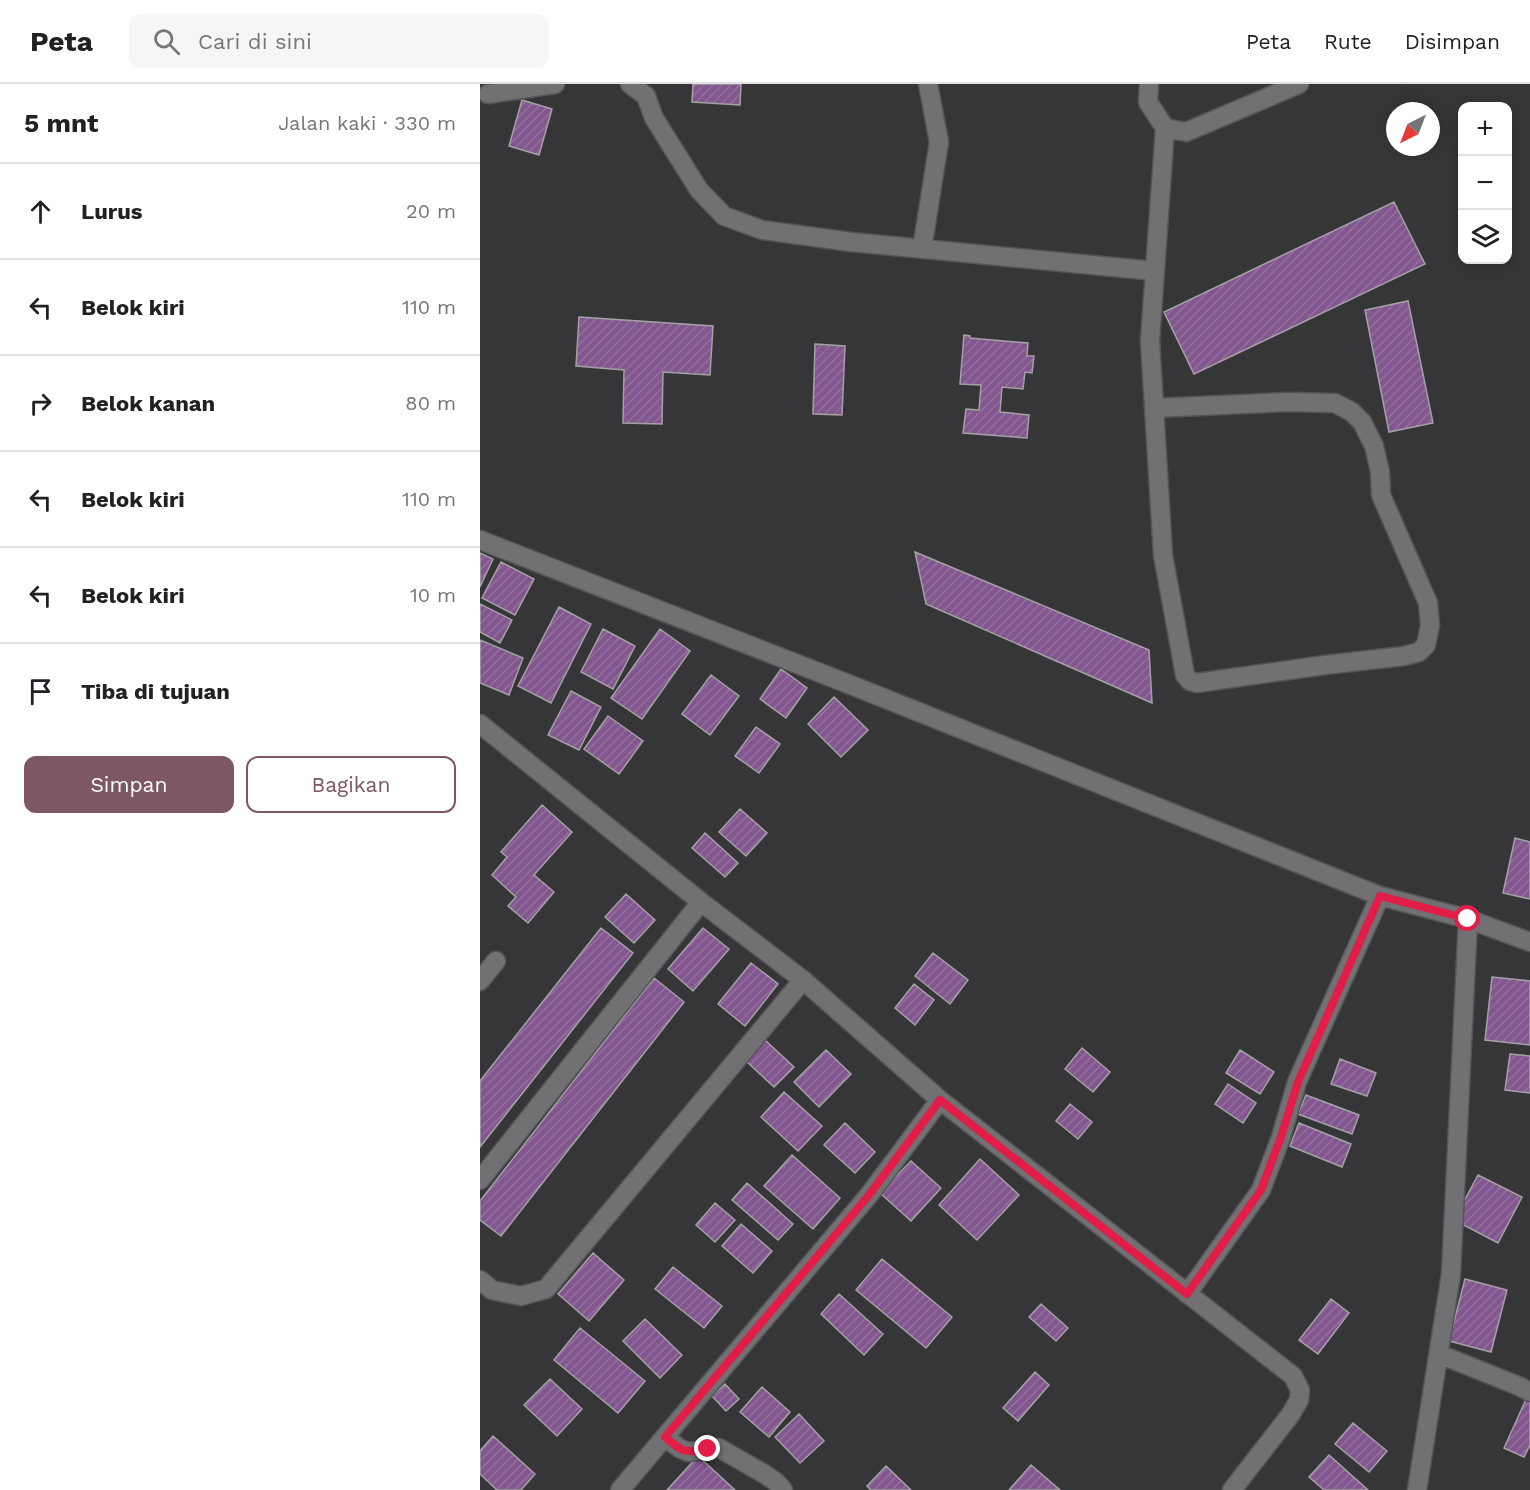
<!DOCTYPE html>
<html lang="id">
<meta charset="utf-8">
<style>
:root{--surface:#fff;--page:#f6f6f6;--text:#202124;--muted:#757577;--line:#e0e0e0;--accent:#7e5765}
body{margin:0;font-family:"Work Sans",sans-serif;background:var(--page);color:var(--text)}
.controls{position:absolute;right:18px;top:18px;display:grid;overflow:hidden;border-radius:12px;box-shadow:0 3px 15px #0003}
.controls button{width:54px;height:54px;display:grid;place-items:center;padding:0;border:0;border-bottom:2px solid var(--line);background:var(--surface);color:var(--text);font:30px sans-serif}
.compass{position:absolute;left:906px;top:18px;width:54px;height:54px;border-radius:50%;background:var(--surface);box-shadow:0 3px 15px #0003;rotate:222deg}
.stop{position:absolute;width:18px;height:18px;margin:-14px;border:4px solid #e11d48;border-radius:50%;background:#fff}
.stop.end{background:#e11d48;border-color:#fff;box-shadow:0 2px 6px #0008}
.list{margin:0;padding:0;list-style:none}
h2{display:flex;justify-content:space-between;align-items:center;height:78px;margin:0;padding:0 24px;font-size:26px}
h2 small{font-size:20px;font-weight:400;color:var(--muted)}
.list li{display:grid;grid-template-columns:39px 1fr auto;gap:18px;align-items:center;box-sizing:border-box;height:96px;padding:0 24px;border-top:2px solid var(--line)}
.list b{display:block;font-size:22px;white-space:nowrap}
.list em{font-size:20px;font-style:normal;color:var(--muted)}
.actions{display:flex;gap:12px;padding:18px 24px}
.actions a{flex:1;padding:14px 0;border:2px solid var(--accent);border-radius:12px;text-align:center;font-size:21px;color:var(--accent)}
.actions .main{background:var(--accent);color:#fff}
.icon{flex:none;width:33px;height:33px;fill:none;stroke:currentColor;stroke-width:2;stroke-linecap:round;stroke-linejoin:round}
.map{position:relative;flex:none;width:1050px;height:1406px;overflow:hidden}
header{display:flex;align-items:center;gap:36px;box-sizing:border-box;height:84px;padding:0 30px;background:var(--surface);border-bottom:2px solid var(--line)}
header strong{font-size:28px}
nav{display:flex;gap:33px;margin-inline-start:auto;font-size:21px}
.search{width:420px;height:54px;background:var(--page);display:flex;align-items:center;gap:15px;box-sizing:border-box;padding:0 21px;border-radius:12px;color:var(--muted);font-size:22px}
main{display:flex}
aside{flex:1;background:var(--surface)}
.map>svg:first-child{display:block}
</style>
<header>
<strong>Peta</strong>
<div class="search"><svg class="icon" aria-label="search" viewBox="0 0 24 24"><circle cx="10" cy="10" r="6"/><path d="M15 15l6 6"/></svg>Cari di sini</div>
<nav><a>Peta</a><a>Rute</a><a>Disimpan</a></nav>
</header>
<main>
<aside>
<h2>5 mnt<small>Jalan kaki · 330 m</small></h2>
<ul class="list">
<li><svg class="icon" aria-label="ahead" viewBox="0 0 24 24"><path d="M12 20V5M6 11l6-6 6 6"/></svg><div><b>Lurus</b></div><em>20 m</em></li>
<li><svg class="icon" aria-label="left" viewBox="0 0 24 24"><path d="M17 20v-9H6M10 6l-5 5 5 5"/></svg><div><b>Belok kiri</b></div><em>110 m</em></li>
<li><svg class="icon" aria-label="right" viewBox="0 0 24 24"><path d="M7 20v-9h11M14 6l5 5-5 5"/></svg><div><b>Belok kanan</b></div><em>80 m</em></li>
<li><svg class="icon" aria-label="left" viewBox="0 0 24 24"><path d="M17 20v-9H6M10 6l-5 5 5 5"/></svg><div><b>Belok kiri</b></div><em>110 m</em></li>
<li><svg class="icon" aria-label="left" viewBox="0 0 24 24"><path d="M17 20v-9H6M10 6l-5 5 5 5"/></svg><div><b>Belok kiri</b></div><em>10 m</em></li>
<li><svg class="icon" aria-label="arrive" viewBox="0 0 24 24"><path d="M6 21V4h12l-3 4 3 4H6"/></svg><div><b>Tiba di tujuan</b></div></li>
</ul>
<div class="actions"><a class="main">Simpan</a><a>Bagikan</a></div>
</aside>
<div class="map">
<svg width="1050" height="1406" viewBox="0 0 1050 1406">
<defs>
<pattern id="building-hatch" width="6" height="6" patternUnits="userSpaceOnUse" patternTransform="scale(1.5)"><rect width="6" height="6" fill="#82568e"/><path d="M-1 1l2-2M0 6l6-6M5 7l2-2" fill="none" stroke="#946f9e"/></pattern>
</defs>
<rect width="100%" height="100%" fill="#363537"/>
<path fill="url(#building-hatch)" stroke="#a4a2a5" stroke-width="1.5" d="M213,0H261L260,21L212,18Z
M42,16L72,25L59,71L29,62Z
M914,118L945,180L714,290L684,228Z
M928,217L953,339L909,348L885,226Z
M99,233L233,242L230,291L183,288L182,340L143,339L144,286L96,282Z
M484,251L490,252V254L548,259L547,272H554L552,289L545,288L543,305L522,303L520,328L549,331L547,354L483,349L486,325L499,326L501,301L480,300Z
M335,260L365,262L362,331L333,330Z
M435,468L669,566L672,619L446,520Z
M0,469L13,475L0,503Z
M21,478L54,495L35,531L2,514Z
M0,520L32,536L20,559L0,548Z
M79,523L111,540L71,619L38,602Z
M123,545L155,562L133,605L101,588Z
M180,545L210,567L162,635L131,614Z
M0,556L43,574L29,611L0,599Z
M301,585L327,604L306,634L280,615Z
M231,591L259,612L230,651L202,630Z
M91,607L121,623L99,666L68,651Z
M354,613L388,646L361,673L328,640Z
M128,632L163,657L139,690L104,665Z
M276,643L300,660L279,689L255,672Z
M62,721L92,748L53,792L54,791L74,808L48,839L28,822L36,813L12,791L27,773L21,768Z
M260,725L287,749L266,772L239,748Z
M225,749L258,779L245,793L212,764Z
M1035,754L1050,758V815L1023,809Z
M146,810L175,836L154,859L125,833Z
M121,844L153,869L0,1063V997Z
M223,844L249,865L213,907L188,885Z
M453,869L488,896L470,920L435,892Z
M271,879L298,900L265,942L238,920Z
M1012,893L1050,897V961L1005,956Z
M174,894L204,918L21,1152L0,1136V1117Z
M434,900L454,916L435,941L415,924Z
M285,956L314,983L294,1003L266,977Z
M602,964L630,988L613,1008L585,985Z
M346,966L371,990L339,1023L314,998Z
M760,966L794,988L780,1010L746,989Z
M1030,970L1050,972V1009L1025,1006Z
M860,975L896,989L887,1012L851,1000Z
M748,1000L776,1019L763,1039L735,1020Z
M304,1008L342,1042L318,1067L281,1033Z
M826,1011L879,1031L872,1050L818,1030Z
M590,1020L612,1038L598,1055L576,1037Z
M365,1039L395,1068L375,1089L344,1061Z
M819,1039L871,1060L862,1083L810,1062Z
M312,1071L360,1114L333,1145L284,1102Z
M500,1075L539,1111L497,1156L459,1121Z
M431,1077L461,1104L431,1137L400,1109Z
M998,1091L1042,1113L1018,1159L974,1136Z
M267,1099L313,1140L298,1156L252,1116Z
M235,1119L255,1136L235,1158L216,1141Z
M261,1140L292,1167L273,1189L242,1162Z
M113,1169L144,1196L109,1237L78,1210Z
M402,1175L472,1233L446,1264L376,1206Z
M193,1183L242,1222L224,1244L175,1205Z
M985,1195L1027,1206L1011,1268L969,1257Z
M359,1210L403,1250L384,1271L341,1230Z
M851,1215L869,1229L838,1270L819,1256Z
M561,1220L588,1244L576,1257L549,1233Z
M165,1235L202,1271L180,1294L143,1257Z
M100,1244L165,1297L138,1329L74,1276Z
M555,1288L569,1301L538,1337L523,1324Z
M70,1295L102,1325L77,1352L44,1321Z
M245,1300L259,1315L246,1327L232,1312Z
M282,1303L310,1328L289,1353L260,1328Z
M1048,1311L1050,1312V1361L1044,1373L1024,1364Z
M319,1330L344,1357L320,1379L295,1353Z
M873,1339L907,1367L889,1388L855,1360Z
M13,1352L55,1390L41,1406H17L0,1390V1367Z
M849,1371L888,1406H844L829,1393Z
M218,1372L255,1406H187Z
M551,1381L580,1406H529Z
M406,1382L431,1406H391L387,1402Z"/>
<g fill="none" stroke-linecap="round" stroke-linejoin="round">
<defs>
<path id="minor" d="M150,0L166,12L174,34L219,106L244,132L282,146L371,158L675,187
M669,0L668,18L685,44L706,48L819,0
M8,10L75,0
M442,165L459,58L448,0
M674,324L806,318L855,319L872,328L882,338L894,362L900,388L901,411L948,519L950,541L946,561L939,568L924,572L845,581L717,599L710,597L705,591L683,471L670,257L685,44
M0,456L366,599L900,812L988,835L1050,858
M0,640L221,818L323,896L460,1016L813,1292L820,1306L819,1316L811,1330L752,1406
M0,897L16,877
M0,1096L221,818
M0,1196L12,1206L41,1212L66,1205L323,896
M707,1210L781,1106L801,1053L817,998L900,812
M959,1270L1041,1303L1050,1308
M185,1353L199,1364L208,1368L239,1364L286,1391L296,1398L303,1406
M140,1406L389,1111L460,1016
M937,1406L971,1190L988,835"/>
</defs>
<use href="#minor" stroke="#555456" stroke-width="21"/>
<use href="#minor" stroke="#717072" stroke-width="18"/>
</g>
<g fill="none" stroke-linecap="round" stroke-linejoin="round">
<path stroke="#e11d48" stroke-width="8" d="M228,1365C204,1370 203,1368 185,1353L389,1111L460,1016L707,1210L781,1106L801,1053L818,998L900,812L988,835"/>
</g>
</svg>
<div class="controls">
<button>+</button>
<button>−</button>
<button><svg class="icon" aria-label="layers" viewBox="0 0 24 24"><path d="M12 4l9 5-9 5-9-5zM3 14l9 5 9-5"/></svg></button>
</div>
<svg class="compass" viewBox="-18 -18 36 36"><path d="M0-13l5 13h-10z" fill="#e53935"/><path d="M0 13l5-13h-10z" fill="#757577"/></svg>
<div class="stop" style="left:988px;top:835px"></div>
<div class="stop end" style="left:228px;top:1365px"></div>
</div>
</main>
